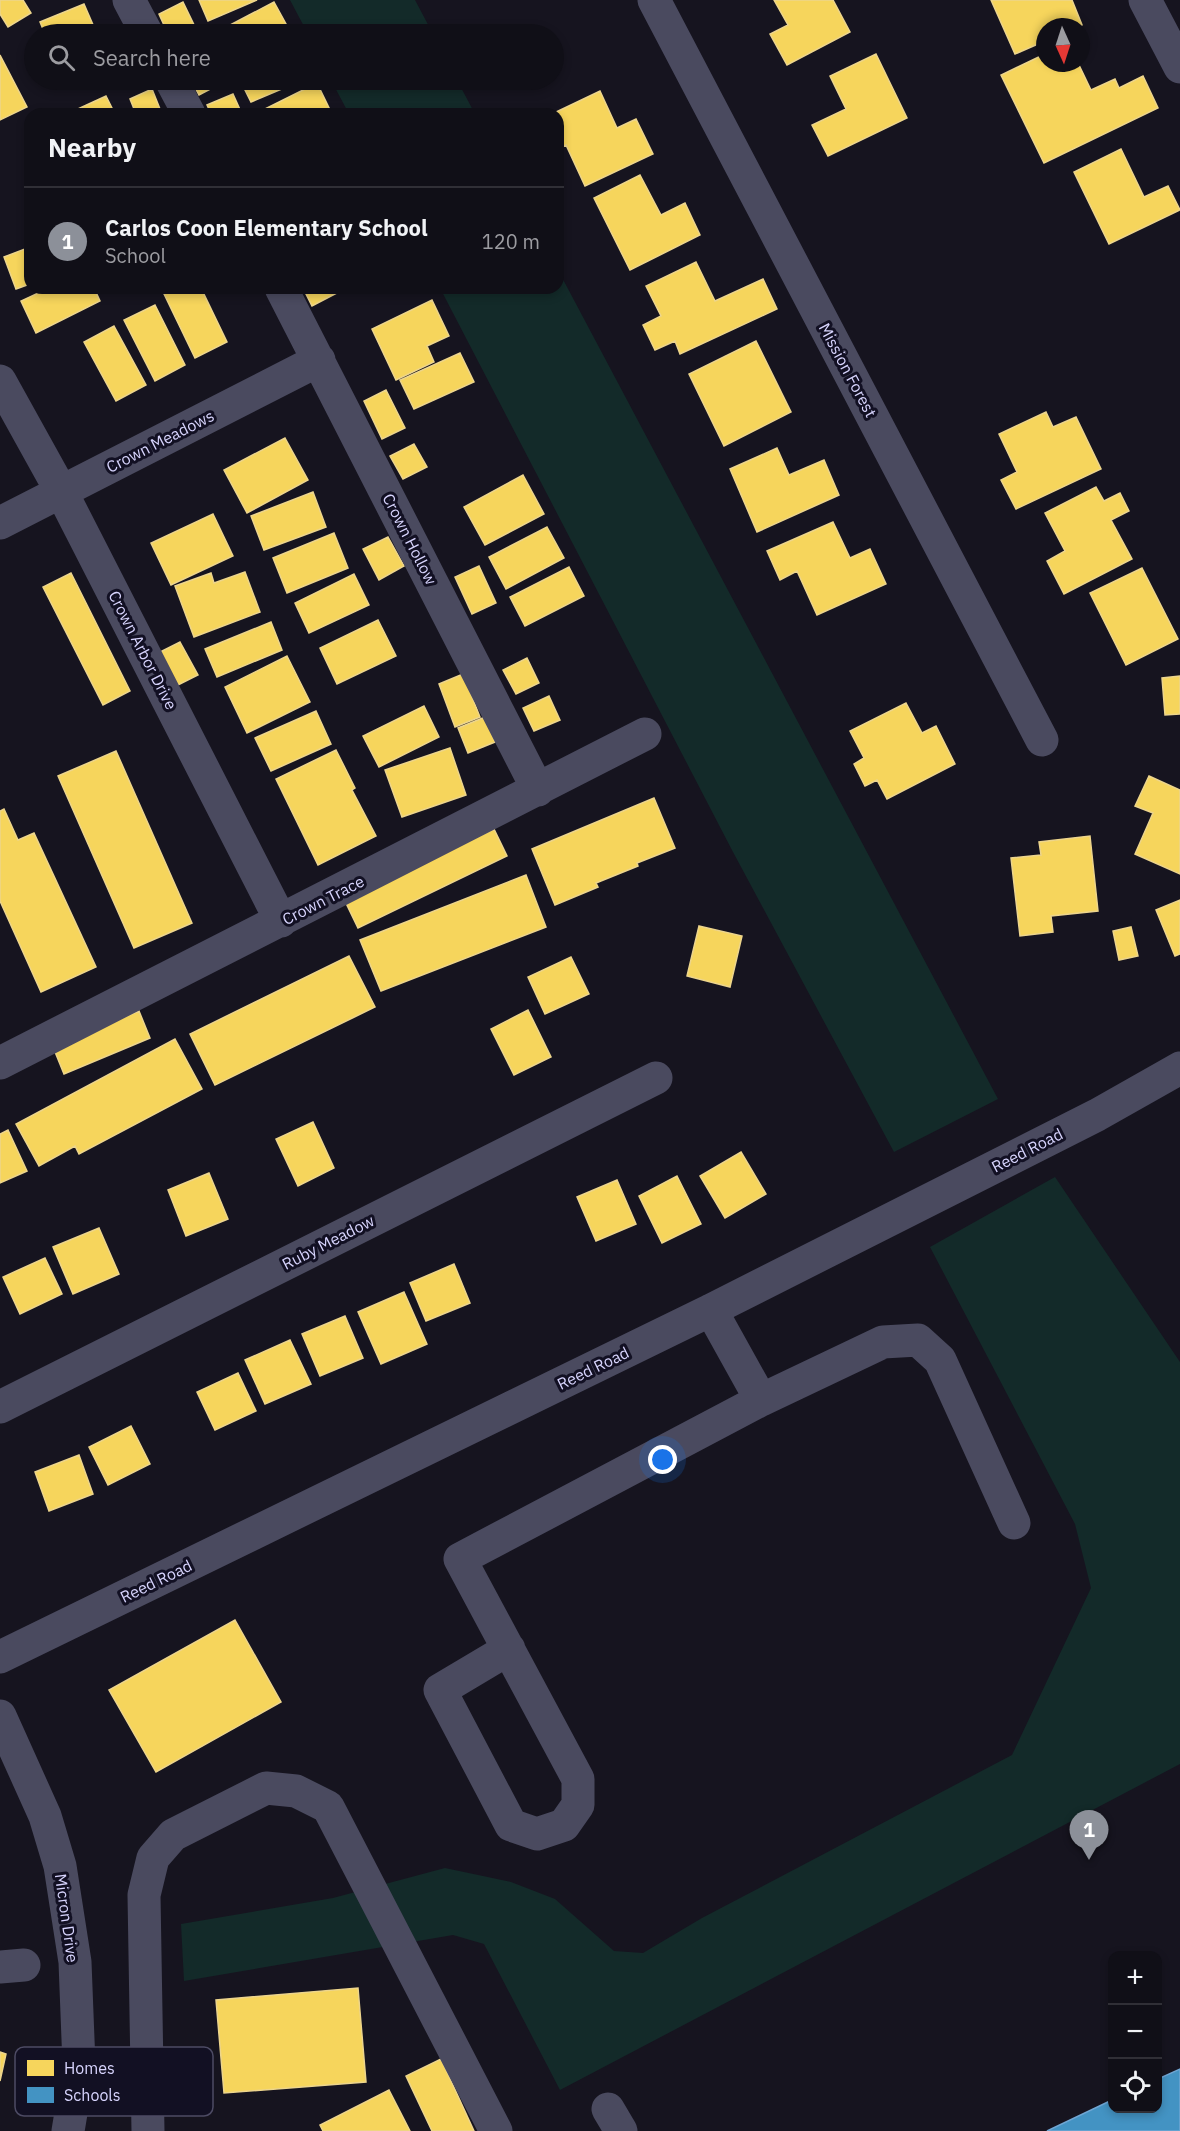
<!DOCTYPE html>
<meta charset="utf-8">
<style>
:root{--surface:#100f17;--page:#191820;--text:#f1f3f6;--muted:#9c9ca1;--line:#302f36;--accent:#8c9099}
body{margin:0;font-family:"IBM Plex Sans",sans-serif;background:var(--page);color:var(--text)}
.controls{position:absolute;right:18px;bottom:18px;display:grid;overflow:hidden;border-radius:12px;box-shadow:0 3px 9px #0003}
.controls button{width:54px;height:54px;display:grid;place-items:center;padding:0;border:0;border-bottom:2px solid var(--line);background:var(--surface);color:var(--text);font:30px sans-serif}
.compass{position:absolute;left:1036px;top:18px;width:54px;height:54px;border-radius:50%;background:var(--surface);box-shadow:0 3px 9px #0003;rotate:177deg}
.you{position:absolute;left:663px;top:1460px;width:21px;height:21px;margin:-15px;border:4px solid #fff;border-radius:50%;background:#1a73e8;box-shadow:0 0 0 9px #1a73e833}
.badge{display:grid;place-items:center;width:39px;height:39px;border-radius:50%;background:var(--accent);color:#fff;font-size:20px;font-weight:700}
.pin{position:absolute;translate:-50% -50px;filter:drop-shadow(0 2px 3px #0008)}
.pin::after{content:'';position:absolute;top:32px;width:21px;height:18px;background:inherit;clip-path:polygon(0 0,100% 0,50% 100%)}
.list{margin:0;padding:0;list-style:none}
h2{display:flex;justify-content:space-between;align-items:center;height:78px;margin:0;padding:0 24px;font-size:26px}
h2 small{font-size:20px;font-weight:400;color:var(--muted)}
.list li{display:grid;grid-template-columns:39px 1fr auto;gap:18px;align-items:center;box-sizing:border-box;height:108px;padding:0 24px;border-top:2px solid var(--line)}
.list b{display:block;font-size:22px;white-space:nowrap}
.list p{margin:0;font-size:20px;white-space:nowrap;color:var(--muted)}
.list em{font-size:20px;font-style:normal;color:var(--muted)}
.icon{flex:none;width:33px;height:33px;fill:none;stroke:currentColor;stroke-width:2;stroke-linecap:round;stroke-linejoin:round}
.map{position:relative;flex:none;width:1180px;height:2131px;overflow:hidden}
.search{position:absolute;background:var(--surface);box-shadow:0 3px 9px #0003;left:24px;top:24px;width:540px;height:66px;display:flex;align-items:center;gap:15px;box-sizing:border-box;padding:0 21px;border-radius:33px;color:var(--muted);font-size:22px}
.panel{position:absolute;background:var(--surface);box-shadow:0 3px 9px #0003;left:24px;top:108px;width:540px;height:186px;border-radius:18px}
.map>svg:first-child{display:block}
</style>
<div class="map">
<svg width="1180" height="2131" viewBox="0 0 1180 2131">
<rect width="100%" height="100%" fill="#16141f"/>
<path fill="#132a29" d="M290,0H415L433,34H308Z
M331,80H457L475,114H349Z
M558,270L998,1099L894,1152L733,852L440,288H558Z
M1055,1177L1180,1362V1764L560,2090L484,1944L453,1935L184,1981L181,1924L333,1898L445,1868L511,1882L555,1899L614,1951L643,1953L702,1918L1012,1755L1091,1588L1075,1524L930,1247Z"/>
<path fill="#f6d55c" stroke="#edd58c" stroke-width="1.5" d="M0,0H23L31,13L8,27L0,14Z
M199,0H257L208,21Z
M774,0H833L850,32L787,65L770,34L788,25Z
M991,0H1072L1082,25L1078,27H1045V41L1015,54Z
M183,2L196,29L185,34H168L159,14Z
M274,2L291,33L288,34L215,33Z
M84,4L97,34H45L40,22Z
M876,54L907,118L828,156L812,125L846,109L830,76Z
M1045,54V63H1078L1091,90L1115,79L1119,88L1143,76L1158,108L1044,163L1001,75Z
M0,55L27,107L0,120Z
M191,80H223L224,82L199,95Z
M240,80H303L251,102Z
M317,83L332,114L257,113Z
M152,89L162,114H136L130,99Z
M600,91L617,128L636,119L653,154L585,186L566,145L558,149V114H552Z
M233,94L242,114H211L207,105Z
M106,96L115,114H67Z
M1121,149L1144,197L1168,186L1180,210L1109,244L1074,172Z
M640,175L661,215L685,203L700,235L630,270L594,198Z
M30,247V284L16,289L4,257Z
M696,262L715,301L763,279L777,309L680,354L675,341L655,350L643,325L661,316L646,286Z
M49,288H94L100,301L36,333L21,301Z
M178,288H201L227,342L195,358L164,294Z
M303,288H334L337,293L312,306Z
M432,300L449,336L427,346L434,362L396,380L372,329Z
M155,305L185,365L155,381L124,320Z
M114,326L146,385L116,401L84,342Z
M756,341L791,412L724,446L689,374Z
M460,353L474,382L414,409L400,380Z
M386,390L405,428L382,439L364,401Z
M1046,412L1053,427L1076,417L1101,469L1016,509L1001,480L1017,472L999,434Z
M285,438L308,480L247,513L224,470Z
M414,444L427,467L403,479L390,456Z
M777,448L789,475L824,460L839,495L757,532L730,469Z
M523,475L544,514L485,545L464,507Z
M1096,487L1104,501L1120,493L1129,511L1111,520L1132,559L1064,594L1047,561L1065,551L1045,513Z
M313,492L326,527L264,550L251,516Z
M213,514L233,556L171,585L151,543Z
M833,522L850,558L870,549L886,584L817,615L797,571L780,580L767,551Z
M547,527L564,558L506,589L489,557Z
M334,533L348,568L287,593L273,558Z
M388,537L404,566L379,580L363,549Z
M479,566L496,603L472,614L455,577Z
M569,567L584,596L525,626L510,597Z
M1142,568L1178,639L1126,665L1090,593Z
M245,572L260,612L194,637L175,586L211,573L214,583Z
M71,573L130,691L103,705L43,587Z
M354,574L369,605L309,633L295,603Z
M378,620L396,656L337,684L320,648Z
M271,622L282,650L217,677L205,649Z
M180,642L198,675L174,687L156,654Z
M287,656L310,702L247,733L225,687Z
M527,658L539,683L516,694L503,670Z
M463,674L480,717L455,727L439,684Z
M1180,676V714L1165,715L1162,678Z
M549,696L560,720L534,731L523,708Z
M906,703L922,733L936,726L955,764L887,799L877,780L865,786L854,764L864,758L850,731Z
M424,706L439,737L379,767L363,736Z
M316,711L331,744L271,771L255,738Z
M485,717L495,742L468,753L458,728Z
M450,748L466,795L402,817L385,770Z
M336,750L355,788L352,790L376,836L318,865L276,779Z
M116,751L192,923L134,948L58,776Z
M1149,776L1180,790V874L1135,854L1153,813L1135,806Z
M654,798L675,848L637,863L638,866L596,883L598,887L555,905L532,849Z
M4,809L18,840L34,833L96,967L41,992L0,901V811Z
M494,829L507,856L358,928L345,901Z
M1090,836L1098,911L1051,916L1053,932L1020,936L1011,858L1041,855L1039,842Z
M526,875L546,927L381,991L360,940Z
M1180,900V954L1175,956L1156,910Z
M699,926L742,936L730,987L687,976Z
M1131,927L1138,956L1119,960L1113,931Z
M349,956L375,1007L215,1085L190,1034Z
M571,957L589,994L545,1014L528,977Z
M528,1010L551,1057L514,1075L491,1029Z
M139,1011L150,1038L64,1074L53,1047Z
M175,1039L202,1089L79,1154L75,1146L39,1166L16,1124Z
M313,1122L334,1168L298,1186L276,1139Z
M8,1130L27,1171L0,1183V1134Z
M741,1152L766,1194L725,1218L700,1176Z
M209,1173L228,1219L186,1236L168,1190Z
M677,1176L701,1224L662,1243L639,1196Z
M617,1180L636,1224L596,1241L577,1197Z
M99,1228L119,1274L73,1294L53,1247Z
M45,1258L62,1294L20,1314L3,1277Z
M454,1264L470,1303L426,1321L410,1283Z
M404,1292L427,1344L381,1364L358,1312Z
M345,1316L363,1358L320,1376L302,1334Z
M290,1340L311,1384L265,1404L245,1360Z
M238,1373L256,1411L215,1430L197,1392Z
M131,1426L150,1464L108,1485L89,1447Z
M79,1455L93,1494L49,1511L35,1472Z
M235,1620L281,1702L156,1772L109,1690Z
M358,1988L366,2082L224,2093L216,2000Z
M0,2052L6,2054L0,2081Z
M441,2059L474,2131H432L406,2076Z
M389,2090L410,2131H323L320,2125Z"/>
<path fill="#4393c3" stroke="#6fa6d4" stroke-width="1.5" d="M1180,2069V2131H1047L1112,2100V2108H1158V2079Z"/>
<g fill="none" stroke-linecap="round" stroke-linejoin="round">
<path stroke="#4a4a5f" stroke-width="33" d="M129,0L147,34
M654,0L1042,740
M1145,0L1180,67
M171,80L189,114
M281,288L538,790
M0,381L61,491L281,921
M0,523L319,360
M0,1063L645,734
M711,1310L761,1400L883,1342L918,1340L940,1360L1014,1523
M0,1407L656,1078
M509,1649L440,1690L511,1825L537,1834L564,1825L578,1805V1779L460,1559L761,1400
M0,1657L711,1310L1097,1115L1180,1068
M0,1716L45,1816L60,1866L75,1962L79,2065L68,2131
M0,1967L24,1965
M608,2109L621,2131
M148,2131L144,1895L153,1858L173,1835L266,1788L296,1791L328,1807L496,2131"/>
</g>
<g text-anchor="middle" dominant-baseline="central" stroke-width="6" stroke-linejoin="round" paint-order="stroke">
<g font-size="16" fill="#d7d4fd" stroke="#121023">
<text transform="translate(848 370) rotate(62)">Mission Forest</text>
<text transform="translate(160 441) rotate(-27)">Crown Meadows</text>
<text transform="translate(410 539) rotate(63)">Crown Hollow</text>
<text transform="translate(143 650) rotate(63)">Crown Arbor Drive</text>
<text transform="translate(323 900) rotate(-27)">Crown Trace</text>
<text transform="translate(1027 1150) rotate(-27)">Reed Road</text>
<text transform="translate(328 1242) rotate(-27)">Ruby Meadow</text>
<text transform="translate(593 1368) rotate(-26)">Reed Road</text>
<text transform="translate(156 1581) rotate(-26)">Reed Road</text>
<text transform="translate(67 1918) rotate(82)">Micron Drive</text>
</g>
</g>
<rect x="15" y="2047" width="198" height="69" rx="9" fill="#121023" stroke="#4d4b64" stroke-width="1.5"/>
<rect x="27" y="2060" width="27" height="16" fill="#f6d55c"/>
<rect x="27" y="2087" width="27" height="16" fill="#4393c3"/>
<g font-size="16" fill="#d7d4fd">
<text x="64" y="2074">Homes</text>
<text x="64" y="2101">Schools</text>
</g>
</svg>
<div class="controls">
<button>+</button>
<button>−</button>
<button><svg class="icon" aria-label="locate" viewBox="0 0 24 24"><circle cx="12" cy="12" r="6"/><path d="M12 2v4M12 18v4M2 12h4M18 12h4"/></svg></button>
</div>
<svg class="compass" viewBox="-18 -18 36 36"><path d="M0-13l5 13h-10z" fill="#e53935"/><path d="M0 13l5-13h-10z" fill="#9c9ca1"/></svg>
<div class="you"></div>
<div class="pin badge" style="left:1089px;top:1860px">1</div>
<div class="search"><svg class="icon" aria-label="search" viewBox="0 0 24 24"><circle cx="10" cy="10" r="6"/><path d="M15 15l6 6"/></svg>Search here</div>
<section class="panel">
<h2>Nearby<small></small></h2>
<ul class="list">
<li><span class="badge">1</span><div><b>Carlos Coon Elementary School</b><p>School</p></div><em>120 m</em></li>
</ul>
</section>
</div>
